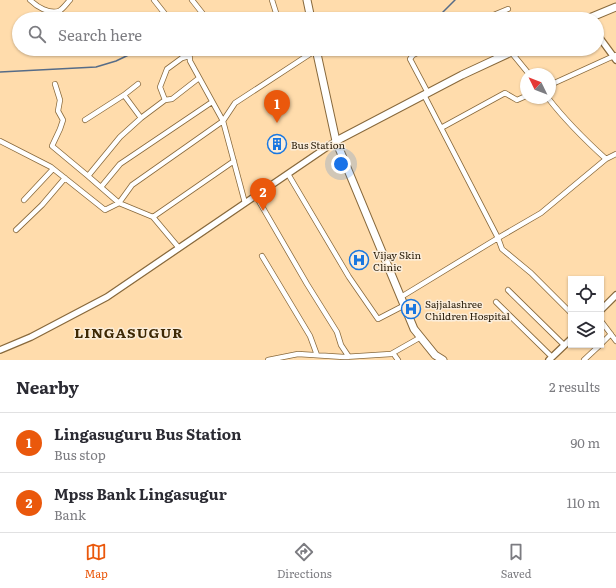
<!DOCTYPE html>
<style>
:root{--surface:#fff;--page:#f2f2f3;--text:#2b2b33;--muted:#7c7c81;--line:#e1e1e2;--accent:#ea580c}
body{margin:0;font-family:Literata,serif;background:var(--page);color:var(--text)}
.controls{position:absolute;right:12px;bottom:12px;display:grid;overflow:hidden;border-radius:0px;box-shadow:0 1px 3px #0004}
.controls button{width:36px;height:36px;display:grid;place-items:center;padding:0;border:0;border-bottom:1px solid var(--line);background:var(--surface);color:var(--text);font:20px sans-serif}
.compass{position:absolute;left:520px;top:68px;width:36px;height:36px;border-radius:50%;background:var(--surface);box-shadow:0 1px 3px #0004;rotate:313deg}
.you{position:absolute;left:341px;top:164px;width:14px;height:14px;margin:-10px;border:3px solid #fff;border-radius:50%;background:#1a73e8;box-shadow:0 0 0 6px #1a73e833}
.badge{display:grid;place-items:center;width:26px;height:26px;border-radius:50%;background:var(--accent);color:#fff;font-size:13px;font-weight:700}
.pin{position:absolute;translate:-50% -33px;filter:drop-shadow(0 1px 2px #0008)}
.pin::after{content:'';position:absolute;top:21px;width:14px;height:12px;background:inherit;clip-path:polygon(0 0,100% 0,50% 100%)}
.list{margin:0;padding:0;list-style:none}
h2{display:flex;justify-content:space-between;align-items:center;height:52px;margin:0;padding:0 16px;font-size:17px}
h2 small{font-size:13px;font-weight:400;color:var(--muted)}
.list li{display:grid;grid-template-columns:26px 1fr auto;gap:12px;align-items:center;box-sizing:border-box;height:60px;padding:0 16px;border-top:1px solid var(--line)}
.list b{display:block;font-size:15px;white-space:nowrap}
.list p{margin:0;font-size:13px;white-space:nowrap;color:var(--muted)}
.list em{font-size:13px;font-style:normal;color:var(--muted)}
.icon{flex:none;width:22px;height:22px;fill:none;stroke:currentColor;stroke-width:2;stroke-linecap:round;stroke-linejoin:round}
.map{position:relative;flex:none;width:616px;height:360px;overflow:hidden}
.search{position:absolute;background:var(--surface);box-shadow:0 1px 3px #0004;left:12px;right:12px;top:12px;height:44px;display:flex;align-items:center;gap:10px;box-sizing:border-box;padding:0 14px;border-radius:22px;color:var(--muted);font-size:15px}
.sheet{height:172px;background:var(--surface)}
nav{display:flex;justify-content:space-around;align-items:center;box-sizing:border-box;height:56px;border-top:1px solid var(--line);background:var(--surface);font-size:11px;color:var(--muted)}
nav a{display:grid;justify-items:center;gap:2px}
nav .on{color:var(--accent)}
.map>svg:first-child{display:block}
</style>
<div class="map">
<svg width="616" height="360" viewBox="0 0 616 360">
<rect width="100%" height="100%" fill="#ffdcac"/>
<g fill="none" stroke-linecap="round" stroke-linejoin="round">
<path stroke="#566c88" stroke-width="1.5" d="M436,19L455,0
M190,49L198,52L222,49
M0,72L96,67L116,61L141,49"/>
<defs>
<path id="minor" d="M30,0C37,7 49,14 59,11C63,9 67,3 70,0
M154,0L169,19
M192,0L207,19
M272,0L278,19
M484,19L508,9
M189,49L190,61L223,121L132,185L119,203L88,176L120,137L141,118L165,100L172,99L199,78
M425,49L413,55L410,59L428,93
M511,52L529,74
M55,84L60,100L58,111L63,120L60,129L52,146L88,176
M550,85L616,55
M124,95L138,84
M548,98C565,120 585,140 606,159L616,154
M165,100L160,87L167,69L182,58L189,56
M85,120L124,95L141,118
M441,128L505,93L517,100L526,96
M0,141L51,167L105,210L119,203L153,217L179,248
M288,174L349,277L378,319L405,305
M101,187L120,164L212,102
M256,196L307,284L337,332L341,345L349,357
M24,200L53,169
M245,203L223,121L235,103L316,50
M153,217L234,161
M16,230L42,205L65,178
M262,256L310,336L317,355
M508,290L564,345
M401,297L498,238L424,95
M496,302L552,357
M571,313L531,273L502,249L498,238L541,213L606,159
M601,321L616,341
M601,344L611,334
M393,353L398,360
M268,360L298,354L344,357L391,354L421,337
M584,360L600,345"/>
<path id="tertiary" d="M597,34L616,60
M601,310L616,295
M0,350L31,337L107,297L336,141
M549,360L571,339"/>
<path id="primary" d="M587,19L616,7
M336,141L462,75L518,49"/>
<path id="trunk" d="M307,0L311,19
M316,49L336,141L414,329L435,355L443,360"/>
</defs>
<use href="#minor" stroke="#88693c" stroke-width="6"/>
<use href="#tertiary" stroke="#88693c" stroke-width="8"/>
<use href="#primary" stroke="#88693c" stroke-width="9"/>
<use href="#trunk" stroke="#88693c" stroke-width="9"/>
<use href="#minor" stroke="#fff" stroke-width="4.5"/>
<use href="#tertiary" stroke="#fff" stroke-width="5.5"/>
<use href="#primary" stroke="#fff" stroke-width="7"/>
<use href="#trunk" stroke="#fff" stroke-width="7"/>
</g>
<defs>
<symbol id="building-ring" viewBox="-11 -11 22 22"><circle r="9.5" fill="#fbedda" stroke="#1977e0" stroke-width="1.5"/><path d="M-4-6H4V6H1V3H-1V6H-4ZM-2.5-4.3h1.7v1.8h-1.7ZM.8-4.3h1.7v1.8H.8ZM-2.5-1h1.7V.8h-1.7ZM.8-1h1.7V.8H.8Z" fill="#1977e0"/></symbol>
<symbol id="hospital-ring" viewBox="-11 -11 22 22"><circle r="9.5" fill="#fbedda" stroke="#1977e0" stroke-width="1.5"/><path d="M-5-5h3v3.5h4V-5h3V5h-3V1.5h-4V5h-3Z" fill="#1977e0"/></symbol>
</defs>
<g fill-rule="evenodd">
<use href="#building-ring" x="266" y="133" width="22" height="22"/>
<use href="#hospital-ring" x="348" y="249" width="22" height="22"/>
<use href="#hospital-ring" x="400" y="298" width="22" height="22"/>
</g>
<g text-anchor="middle" dominant-baseline="central" stroke-width="3" stroke-linejoin="round" paint-order="stroke">
<g font-size="10" fill="#261a07" stroke="#fbedda" text-anchor="start">
<text x="291" y="144">Bus Station</text>
<text x="373" y="254">Vijay Skin<tspan x="373" dy="12">Clinic</tspan></text>
<text x="425" y="303">Sajjalashree<tspan x="425" dy="12">Children Hospital</tspan></text>
</g>
<g font-size="14" font-weight="bold" letter-spacing="1" fill="#3e2905" stroke="#fbedda">
<text x="129" y="332">LINGASUGUR</text>
</g>
</g>
</svg>
<div class="controls">
<button><svg class="icon" aria-label="locate" viewBox="0 0 24 24"><circle cx="12" cy="12" r="6"/><path d="M12 2v4M12 18v4M2 12h4M18 12h4"/></svg></button>
<button><svg class="icon" aria-label="layers" viewBox="0 0 24 24"><path d="M12 4l9 5-9 5-9-5zM3 14l9 5 9-5"/></svg></button>
</div>
<svg class="compass" viewBox="-18 -18 36 36"><path d="M0-13l5 13h-10z" fill="#e53935"/><path d="M0 13l5-13h-10z" fill="#7c7c81"/></svg>
<div class="you"></div>
<div class="pin badge" style="left:277px;top:123px">1</div>
<div class="pin badge" style="left:263px;top:211px">2</div>
<div class="search"><svg class="icon" aria-label="search" viewBox="0 0 24 24"><circle cx="10" cy="10" r="6"/><path d="M15 15l6 6"/></svg>Search here</div>
</div>
<section class="sheet">
<h2>Nearby<small>2 results</small></h2>
<ul class="list">
<li><span class="badge">1</span><div><b>Lingasuguru Bus Station</b><p>Bus stop</p></div><em>90 m</em></li>
<li><span class="badge">2</span><div><b>Mpss Bank Lingasugur</b><p>Bank</p></div><em>110 m</em></li>
</ul>
</section>
<nav>
<a class="on"><svg class="icon" aria-label="map" viewBox="0 0 24 24"><path d="M3 6l6-2 6 2 6-2v14l-6 2-6-2-6 2zM9 4v14M15 6v14"/></svg>Map</a>
<a><svg class="icon" aria-label="directions" viewBox="0 0 24 24"><path d="M12 3l9 9-9 9-9-9zM9 14v-3h6M13 9l2 2-2 2"/></svg>Directions</a>
<a><svg class="icon" aria-label="saved" viewBox="0 0 24 24"><path d="M7 4h10v16l-5-4-5 4z"/></svg>Saved</a>
</nav>
